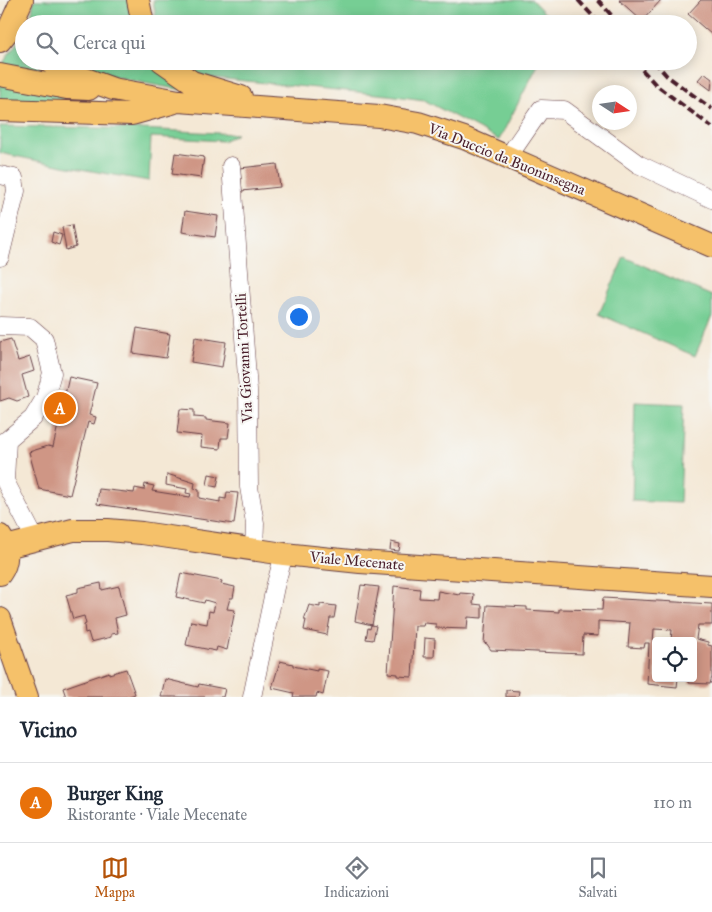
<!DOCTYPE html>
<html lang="it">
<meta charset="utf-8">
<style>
:root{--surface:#fff;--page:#f2f2f3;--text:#1f2937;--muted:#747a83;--line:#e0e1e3;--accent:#b45309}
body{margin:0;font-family:"IM FELL Great Primer",serif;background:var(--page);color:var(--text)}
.controls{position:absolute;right:15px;bottom:15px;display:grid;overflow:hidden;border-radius:5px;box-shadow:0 2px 12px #0003}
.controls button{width:45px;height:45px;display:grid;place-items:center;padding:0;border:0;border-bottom:1px solid var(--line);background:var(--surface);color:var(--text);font:25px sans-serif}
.compass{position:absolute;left:592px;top:85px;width:45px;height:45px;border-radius:50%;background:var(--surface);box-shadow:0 2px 12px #0003;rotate:102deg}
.you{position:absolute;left:298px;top:316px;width:18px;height:18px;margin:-12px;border:4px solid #fff;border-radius:50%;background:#1a73e8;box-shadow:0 0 0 8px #1a73e833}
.badge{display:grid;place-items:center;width:32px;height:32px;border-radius:50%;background:var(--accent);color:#fff;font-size:16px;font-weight:700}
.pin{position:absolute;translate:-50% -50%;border:2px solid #fff;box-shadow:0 1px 5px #0006}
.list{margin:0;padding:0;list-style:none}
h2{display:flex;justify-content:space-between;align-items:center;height:65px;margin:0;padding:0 20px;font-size:21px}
h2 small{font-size:16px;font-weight:400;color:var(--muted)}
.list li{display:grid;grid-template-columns:32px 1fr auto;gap:15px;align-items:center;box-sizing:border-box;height:80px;padding:0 20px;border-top:1px solid var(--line)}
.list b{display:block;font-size:19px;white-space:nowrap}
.list p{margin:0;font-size:16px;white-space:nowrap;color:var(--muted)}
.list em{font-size:16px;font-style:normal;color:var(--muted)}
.icon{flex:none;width:28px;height:28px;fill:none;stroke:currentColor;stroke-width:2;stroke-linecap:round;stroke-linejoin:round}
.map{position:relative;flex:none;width:712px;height:697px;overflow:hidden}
.search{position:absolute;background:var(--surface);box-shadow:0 2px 12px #0003;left:15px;right:15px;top:15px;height:55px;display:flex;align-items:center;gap:12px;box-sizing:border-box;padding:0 18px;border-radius:28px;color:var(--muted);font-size:19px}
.sheet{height:145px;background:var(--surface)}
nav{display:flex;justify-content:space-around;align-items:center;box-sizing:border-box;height:70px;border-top:1px solid var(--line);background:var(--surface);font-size:14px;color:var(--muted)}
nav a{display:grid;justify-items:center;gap:2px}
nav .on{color:var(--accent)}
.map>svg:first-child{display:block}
</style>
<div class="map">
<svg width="712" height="697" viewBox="0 0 712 697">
<rect width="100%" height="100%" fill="#f6f6f2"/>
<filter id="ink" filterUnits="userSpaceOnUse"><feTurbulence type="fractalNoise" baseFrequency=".02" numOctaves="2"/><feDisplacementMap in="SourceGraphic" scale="10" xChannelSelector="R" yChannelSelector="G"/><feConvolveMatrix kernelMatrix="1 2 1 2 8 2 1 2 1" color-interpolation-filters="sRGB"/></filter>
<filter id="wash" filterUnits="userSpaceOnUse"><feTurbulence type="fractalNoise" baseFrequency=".0096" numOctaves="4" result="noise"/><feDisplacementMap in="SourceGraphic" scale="20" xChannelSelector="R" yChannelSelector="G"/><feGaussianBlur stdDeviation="1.12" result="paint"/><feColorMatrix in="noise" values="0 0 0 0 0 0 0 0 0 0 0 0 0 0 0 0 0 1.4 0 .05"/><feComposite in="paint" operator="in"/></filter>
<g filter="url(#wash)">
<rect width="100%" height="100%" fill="#f4e8d5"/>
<path fill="#76ce94" stroke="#607660" d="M34,0H132L137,24H32L31,17Z
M153,0H532L555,24H157Z
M22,35L24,40V61H40L68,77L1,66Z
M63,61H156L205,93C154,86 112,78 63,61Z
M175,61H540L499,140L424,100L388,95L205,77Z
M0,83L110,105L0,104Z
M0,126L141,129L237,134L223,141L151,137L149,181L63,166L0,153Z
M624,257L712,296V316L695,356L599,314Z
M635,402L684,404L680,503L632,501Z"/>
<g id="blocks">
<path fill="#cf9685" d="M619,0H661L642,21Z
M701,0H712V35L688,14Z
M704,73L712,79L711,90L698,80Z
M175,153L204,157L201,178L172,174Z
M277,164L280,187L242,191L240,168Z
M185,211L218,216L215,237L182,232Z
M72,225L76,247L66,250L62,227Z
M53,232L62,235L59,245L51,242Z
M137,328L170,334L166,358L133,353Z
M195,337L226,342L222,367L191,362Z
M11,339L18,361L30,357L34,371L22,375L28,397L17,401L9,398L0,401V342Z
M69,377L97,383L89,415L96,417L94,424L88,422L70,495L39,489L29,452L48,446L53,447Z
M180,409L194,410V417L206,418V420L230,423L228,438H221L220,449L201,447L202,436L177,433Z
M167,474L195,483L194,489L199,490V498L220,502V498L226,499L227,492L238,493L234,524L97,504L99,489L134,493L135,488L144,490L145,484L154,486L152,491L190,497L191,494L186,493L187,489L166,485Z
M209,474L219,476L217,487L207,485Z
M391,542L400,544L399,551L390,550Z
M181,573L222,581L221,584L235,587L233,598H230L227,609L235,610L227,650L217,647L216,651L186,645L191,621L207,624L209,611L213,612L215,603L205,600L204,603L176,597Z
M101,583L102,590L119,586L126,615L115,618L118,633L111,634V637L91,642L88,632L85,633L84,625L86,624L84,616L73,619L66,595L78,592V588Z
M361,585L379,587L372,625L376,626L373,640L366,639L368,628L370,629L371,625H372L355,621Z
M394,586L420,589L419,598L437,599L438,591L459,595L460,593L474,594L473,604L482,605V618L468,617L467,629L436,628V624L424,623L423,626H415L412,677L398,676V674L388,673Z
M603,598L712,604V625H698L696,639L708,642V645L712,646V677L710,684L689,683V678H693V660L696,649L694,648L693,641H671L672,630L654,629L653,643H656V678H678L677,687L647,684L649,643H645L644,648L628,647L630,623L598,621V636L583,635L582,654L491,650L487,644L484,643L487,605L527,607V610L559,612V609L602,610Z
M320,604L336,606L334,618H330L327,635L304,630L306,620H304L309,605L320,607Z
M425,638L435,639L434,657H424Z
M280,661L293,664V666L317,671V669L328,671L323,695L317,693L316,697H293L294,693L272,688Z
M126,669L135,694L127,697H66L63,688L109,672V674Z
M165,679L198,687L199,684L225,689L223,697H161Z
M506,690L519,691L518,697H506Z"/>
</g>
</g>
<g filter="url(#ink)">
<use href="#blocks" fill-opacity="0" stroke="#643d44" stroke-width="1"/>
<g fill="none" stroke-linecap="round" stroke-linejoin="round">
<defs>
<path id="minor" d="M508,157L541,109L564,110L638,164L712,199
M231,166L248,390L249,487L255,523L254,550
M0,175L14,178L16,191L0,257
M0,326L30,327L44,339L52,373L45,398L33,418L7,440L0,443
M7,440L5,481L35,539
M252,697L275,587L284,554"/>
<path id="major" d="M138,0L143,24
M0,41L8,31L22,0
M48,61L64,71L113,89L179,101L379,116L418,123L464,138L712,246
M162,61L192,82L241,97
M0,75L67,88L89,89
M0,110L132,114L172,103
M0,536C9,548 8,563 0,574
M6,547L73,530H108L142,533L284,554L360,562L712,586
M0,619L27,697"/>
</defs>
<use href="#minor" stroke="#643d44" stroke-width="19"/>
<use href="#major" stroke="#643d44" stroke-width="24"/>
<use href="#minor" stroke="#fff" stroke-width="18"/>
<use href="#major" stroke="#f5c16b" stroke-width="22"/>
<path stroke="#4a1f2b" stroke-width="4" stroke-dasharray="8 4" stroke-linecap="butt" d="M578,0L600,24
M598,0L619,24
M634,61L657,86L712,127
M654,61L667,76L712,109"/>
</g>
</g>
<g text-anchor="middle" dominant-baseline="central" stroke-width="4" stroke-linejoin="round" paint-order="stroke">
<g font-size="15" fill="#4a1f2b" stroke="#f6f6f2">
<text transform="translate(507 159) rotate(22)">Via Duccio da Buoninsegna</text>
<text transform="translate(244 358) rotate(-93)">Via Giovanni Tortelli</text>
<text transform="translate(357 561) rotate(5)">Viale Mecenate</text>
</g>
</g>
</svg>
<div class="controls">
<button><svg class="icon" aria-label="locate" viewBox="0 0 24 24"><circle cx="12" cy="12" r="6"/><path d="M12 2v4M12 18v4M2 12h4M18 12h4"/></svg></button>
</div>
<svg class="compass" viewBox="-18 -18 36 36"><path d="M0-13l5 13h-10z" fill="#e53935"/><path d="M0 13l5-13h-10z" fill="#747a83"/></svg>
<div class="you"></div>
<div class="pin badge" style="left:60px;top:408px;background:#e8710a">A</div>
<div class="search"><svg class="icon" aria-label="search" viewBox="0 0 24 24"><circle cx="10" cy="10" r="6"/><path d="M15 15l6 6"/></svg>Cerca qui</div>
</div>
<section class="sheet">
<h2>Vicino<small></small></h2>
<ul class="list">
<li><span class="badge" style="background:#e8710a">A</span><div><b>Burger King</b><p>Ristorante · Viale Mecenate</p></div><em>110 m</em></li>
</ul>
</section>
<nav>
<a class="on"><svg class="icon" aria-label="map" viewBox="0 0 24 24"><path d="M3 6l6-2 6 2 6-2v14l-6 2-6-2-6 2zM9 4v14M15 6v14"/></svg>Mappa</a>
<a><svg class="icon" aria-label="directions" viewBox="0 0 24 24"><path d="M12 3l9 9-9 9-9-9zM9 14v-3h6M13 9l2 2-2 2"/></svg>Indicazioni</a>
<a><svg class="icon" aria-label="saved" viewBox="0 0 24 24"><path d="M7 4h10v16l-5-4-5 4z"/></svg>Salvati</a>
</nav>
